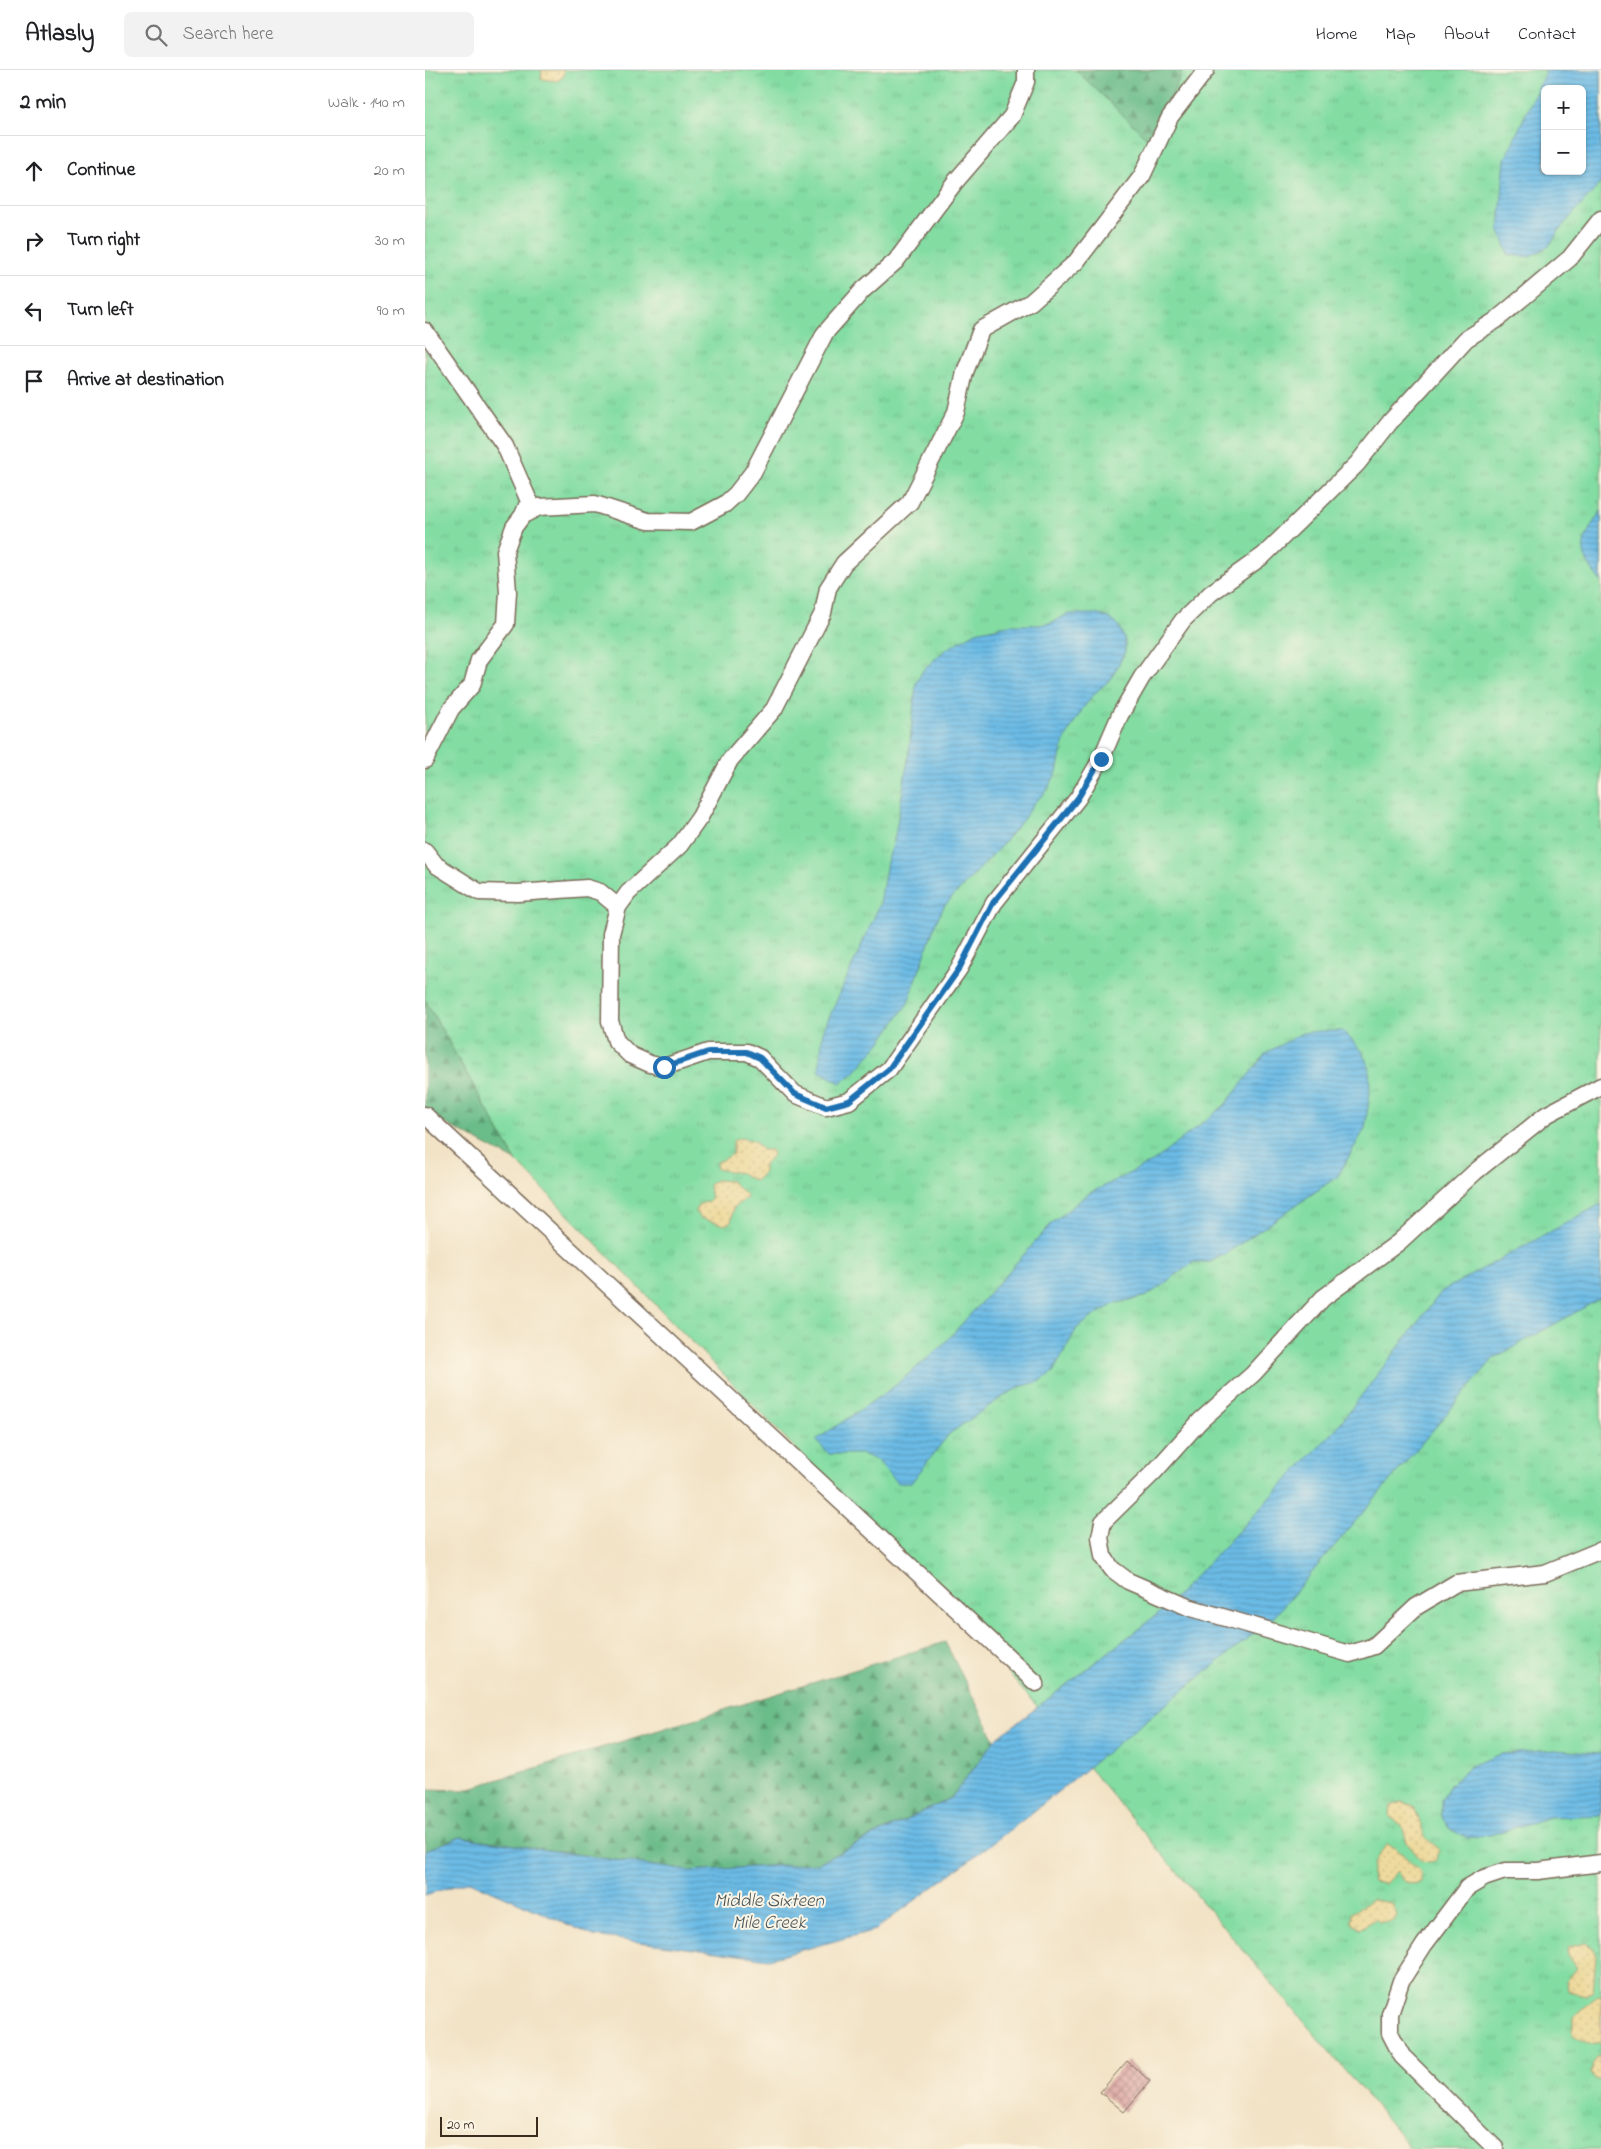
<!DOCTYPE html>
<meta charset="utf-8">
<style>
:root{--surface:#fff;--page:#f2f2f2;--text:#202124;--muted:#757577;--line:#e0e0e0}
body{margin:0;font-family:"Indie Flower",sans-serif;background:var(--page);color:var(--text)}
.controls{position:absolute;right:15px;top:15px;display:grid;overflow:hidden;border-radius:8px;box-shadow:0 1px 4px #0004}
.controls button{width:45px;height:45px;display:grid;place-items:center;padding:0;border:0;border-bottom:1px solid var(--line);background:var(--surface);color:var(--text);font:25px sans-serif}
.scale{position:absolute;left:15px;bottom:12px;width:98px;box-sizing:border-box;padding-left:5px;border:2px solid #3b2a1e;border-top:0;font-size:14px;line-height:18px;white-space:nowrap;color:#3b2a1e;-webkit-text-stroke:4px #fcf5e5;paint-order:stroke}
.stop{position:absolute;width:15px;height:15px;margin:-11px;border:4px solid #1f6fb2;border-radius:50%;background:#fff}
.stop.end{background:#1f6fb2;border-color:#fff;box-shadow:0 1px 5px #0008}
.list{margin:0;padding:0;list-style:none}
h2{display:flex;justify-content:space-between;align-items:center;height:65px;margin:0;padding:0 20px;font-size:21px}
h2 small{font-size:16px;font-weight:400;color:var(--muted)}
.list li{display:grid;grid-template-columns:32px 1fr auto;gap:15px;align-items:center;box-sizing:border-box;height:70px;padding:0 20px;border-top:1px solid var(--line)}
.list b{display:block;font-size:19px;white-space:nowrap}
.list em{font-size:16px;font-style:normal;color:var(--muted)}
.icon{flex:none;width:28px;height:28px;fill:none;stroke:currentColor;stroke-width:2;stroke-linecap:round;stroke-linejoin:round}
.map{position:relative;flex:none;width:1176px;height:2079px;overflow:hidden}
header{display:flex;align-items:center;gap:30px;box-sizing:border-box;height:70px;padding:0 25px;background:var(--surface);border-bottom:1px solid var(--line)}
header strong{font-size:24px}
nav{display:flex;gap:28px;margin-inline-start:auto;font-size:18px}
.search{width:350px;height:45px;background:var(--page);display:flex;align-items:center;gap:12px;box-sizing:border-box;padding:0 18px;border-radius:8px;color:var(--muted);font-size:19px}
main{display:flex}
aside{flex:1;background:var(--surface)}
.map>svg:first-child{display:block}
</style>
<header>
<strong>Atlasly</strong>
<div class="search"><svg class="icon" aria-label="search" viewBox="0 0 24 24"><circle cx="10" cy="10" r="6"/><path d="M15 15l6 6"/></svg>Search here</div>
<nav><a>Home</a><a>Map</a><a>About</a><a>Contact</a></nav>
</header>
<main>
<aside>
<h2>2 min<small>Walk · 140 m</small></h2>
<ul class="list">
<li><svg class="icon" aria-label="ahead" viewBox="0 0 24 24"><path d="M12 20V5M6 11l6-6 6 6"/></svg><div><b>Continue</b></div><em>20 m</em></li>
<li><svg class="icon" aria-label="right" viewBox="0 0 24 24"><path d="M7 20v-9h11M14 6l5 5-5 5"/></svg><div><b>Turn right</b></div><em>30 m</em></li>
<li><svg class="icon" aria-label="left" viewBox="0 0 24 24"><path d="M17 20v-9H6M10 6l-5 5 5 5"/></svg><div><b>Turn left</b></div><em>90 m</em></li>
<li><svg class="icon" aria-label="arrive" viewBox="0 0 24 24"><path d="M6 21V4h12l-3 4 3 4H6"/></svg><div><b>Arrive at destination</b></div></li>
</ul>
</aside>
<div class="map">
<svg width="1176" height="2079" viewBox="0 0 1176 2079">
<defs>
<pattern id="grass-tufts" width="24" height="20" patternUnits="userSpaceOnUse" patternTransform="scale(1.25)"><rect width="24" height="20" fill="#83dda3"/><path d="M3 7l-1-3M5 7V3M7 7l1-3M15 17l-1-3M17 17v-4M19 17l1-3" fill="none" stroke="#72be8c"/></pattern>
<pattern id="forest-firs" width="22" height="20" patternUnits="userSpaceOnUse" patternTransform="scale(1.25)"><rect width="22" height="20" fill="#6abc89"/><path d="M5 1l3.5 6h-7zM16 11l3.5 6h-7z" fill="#58996f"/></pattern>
<pattern id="sand-dots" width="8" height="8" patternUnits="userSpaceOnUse" patternTransform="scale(1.25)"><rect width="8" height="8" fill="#eeda9e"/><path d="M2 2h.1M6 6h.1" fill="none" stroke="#cdbb88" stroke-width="1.8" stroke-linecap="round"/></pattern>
<pattern id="water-rules" width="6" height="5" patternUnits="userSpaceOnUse" patternTransform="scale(1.25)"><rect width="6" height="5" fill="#6bbbe6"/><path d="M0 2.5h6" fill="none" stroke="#5998ba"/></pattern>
<pattern id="building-cross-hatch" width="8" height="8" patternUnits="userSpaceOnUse" patternTransform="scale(1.25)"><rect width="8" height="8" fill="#dfaba6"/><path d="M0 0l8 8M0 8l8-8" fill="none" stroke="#b68b87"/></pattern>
</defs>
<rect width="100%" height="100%" fill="#fcf5e5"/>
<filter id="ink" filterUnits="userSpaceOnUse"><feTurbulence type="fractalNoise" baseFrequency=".02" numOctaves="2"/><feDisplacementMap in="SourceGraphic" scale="10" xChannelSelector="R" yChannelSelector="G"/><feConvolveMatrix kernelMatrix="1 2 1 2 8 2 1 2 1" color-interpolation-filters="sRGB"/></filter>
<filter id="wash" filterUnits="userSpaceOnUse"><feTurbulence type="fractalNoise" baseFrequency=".0096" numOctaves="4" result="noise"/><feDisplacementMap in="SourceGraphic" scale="20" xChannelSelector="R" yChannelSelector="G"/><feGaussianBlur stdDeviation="1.12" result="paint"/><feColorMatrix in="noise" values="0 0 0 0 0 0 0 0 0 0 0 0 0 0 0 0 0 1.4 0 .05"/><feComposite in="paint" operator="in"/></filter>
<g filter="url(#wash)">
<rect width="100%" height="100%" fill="#f2e3c6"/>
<path fill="url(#grass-tufts)" stroke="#5f8460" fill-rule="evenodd" d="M0,0H1176V2079H987L547,1560L91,1091L0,930ZM1120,19H1157V101H1120Z"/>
<path fill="url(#forest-firs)" stroke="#527354" d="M651,0H758L726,72Z
M0,930L91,1091L0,1043Z
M520,1572L570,1670L526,1728L393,1793L264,1801L36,1767L0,1780V1719L39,1720Z"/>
<path fill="url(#sand-dots)" stroke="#94825e" d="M117,0H139L138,7L132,11L116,9Z
M315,1068L329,1071L337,1080H346L348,1085L339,1095V1102L330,1111L315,1103L292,1099L291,1093L308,1084V1071Z
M290,1110L306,1111L323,1127L309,1137L306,1152L300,1155L275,1148L271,1142L273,1135L286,1130L284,1115Z
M977,1732L989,1736L1000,1767L1014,1779L1012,1790L1005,1792L997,1791L982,1773L977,1755L965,1747L966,1736Z
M962,1775L971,1778L996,1802V1812L989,1814L978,1811L972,1801L960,1814L948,1812C943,1800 953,1784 962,1775Z
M947,1830L967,1833L972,1844L970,1850L965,1852H954L951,1849L936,1858L926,1852L927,1843Z
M1161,1873L1168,1877L1171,1887L1168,1921L1161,1925L1143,1921L1141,1912L1152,1898L1142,1883L1144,1877Z
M1176,1926V1972L1164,1974L1148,1965V1947L1170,1927Z
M1173,1987H1176V2011L1170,2009L1166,2002L1168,1993Z"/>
<path fill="url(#water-rules)" stroke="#537282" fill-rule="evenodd" d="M1121,0H1176V113L1139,154L1124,176L1104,187L1084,185L1074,159L1080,89ZM1120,19H1157V101H1120Z
M1176,441V512C1151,480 1155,473 1176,441Z
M643,544H671L684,548L693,555L700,570V582L686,609L671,622L658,638L646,658L638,674L632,702L621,722L609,733L597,751L568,785L519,836L511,852L483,933L455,973L428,1004L415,1013L394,1001L398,961L455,834L462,792L469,772L484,683L491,613L498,600L520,580L551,562L583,555H614L626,553Z
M894,961H918L937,981L944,998L945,1022L940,1058L913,1106L802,1183L785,1192H769L722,1226L691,1233L672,1244L652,1258L628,1302L614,1312L594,1317L574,1329L524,1364L486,1413H472L453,1391L438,1384H404L391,1370L467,1318L516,1277L628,1152L663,1124L729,1091L800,1035L841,983L877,963Z
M1176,1134V1228L1069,1288L849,1547L593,1754L450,1860L344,1889L169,1866L45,1811L0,1825V1780L36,1767L264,1801L393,1793L526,1728L570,1670L739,1539L909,1361L1017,1221Z
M1130,1680L1176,1684V1745L1125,1747L1065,1765L1042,1768L1025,1759L1016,1746V1730L1025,1715L1045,1696L1076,1684Z"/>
<g id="blocks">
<path fill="url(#building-cross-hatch)" d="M702,1991L725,2011L699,2042L675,2022Z"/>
</g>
</g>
<g filter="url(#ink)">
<use href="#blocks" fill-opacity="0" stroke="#7b6b59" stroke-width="1"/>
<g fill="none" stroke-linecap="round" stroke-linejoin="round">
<defs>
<path id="service" d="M781,0L745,47L717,106L651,192L606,232L556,260L540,302L531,342L485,432L419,493L403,518L398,543L349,639L305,690L275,747L255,775L203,823L193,837L186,864L185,951L191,971L205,985L225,994L239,997L283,982H322L335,988L370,1024L401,1037L424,1031L464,999L534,899L569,833L653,728L676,689L695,645L717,607L758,550L786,523L839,485L932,394L965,352L1041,269L1070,251L1145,188L1176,149
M0,261L80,376L104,431L98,445L89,457L80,481L83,522L81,554L54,590L47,615L26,639L0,690
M98,445L114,437L170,434L223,451L266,452L300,434L311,424L328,402L400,263L438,220L471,191L530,112L587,46L601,12V0
M0,781L11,795L54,822L93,823L162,818L175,822L193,837
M1176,1016L1121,1045L1050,1102L974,1172L898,1228L828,1304L775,1351L730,1401L678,1452L675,1467L678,1486L687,1499L703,1511L763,1537L925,1584L949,1576L991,1537L1031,1513L1120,1503L1176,1480
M0,1045L611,1613
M1071,2079L977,1986L965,1963V1944L976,1911L999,1875L1042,1818L1059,1808L1080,1801H1113L1176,1793"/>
</defs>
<use href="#service" stroke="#7b6b59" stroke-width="19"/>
<use href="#service" stroke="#fff" stroke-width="16"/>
</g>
</g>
<g fill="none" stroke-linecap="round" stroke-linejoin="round" filter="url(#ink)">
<path stroke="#1f6fb2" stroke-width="6" d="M239,997L283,982H322L335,988L370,1024L401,1037L424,1031L464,999L534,899L568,833L653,728L676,689"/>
</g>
<g text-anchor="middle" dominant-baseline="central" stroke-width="4" stroke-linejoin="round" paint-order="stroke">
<g font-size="19" font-style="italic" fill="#49565a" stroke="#fcf5e5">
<text x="344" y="1831">Middle Sixteen<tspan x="344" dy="22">Mile Creek</tspan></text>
</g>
</g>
</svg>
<div class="controls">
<button>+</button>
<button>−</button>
</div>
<div class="scale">20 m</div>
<div class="stop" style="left:239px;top:997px"></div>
<div class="stop end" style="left:676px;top:689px"></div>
</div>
</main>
